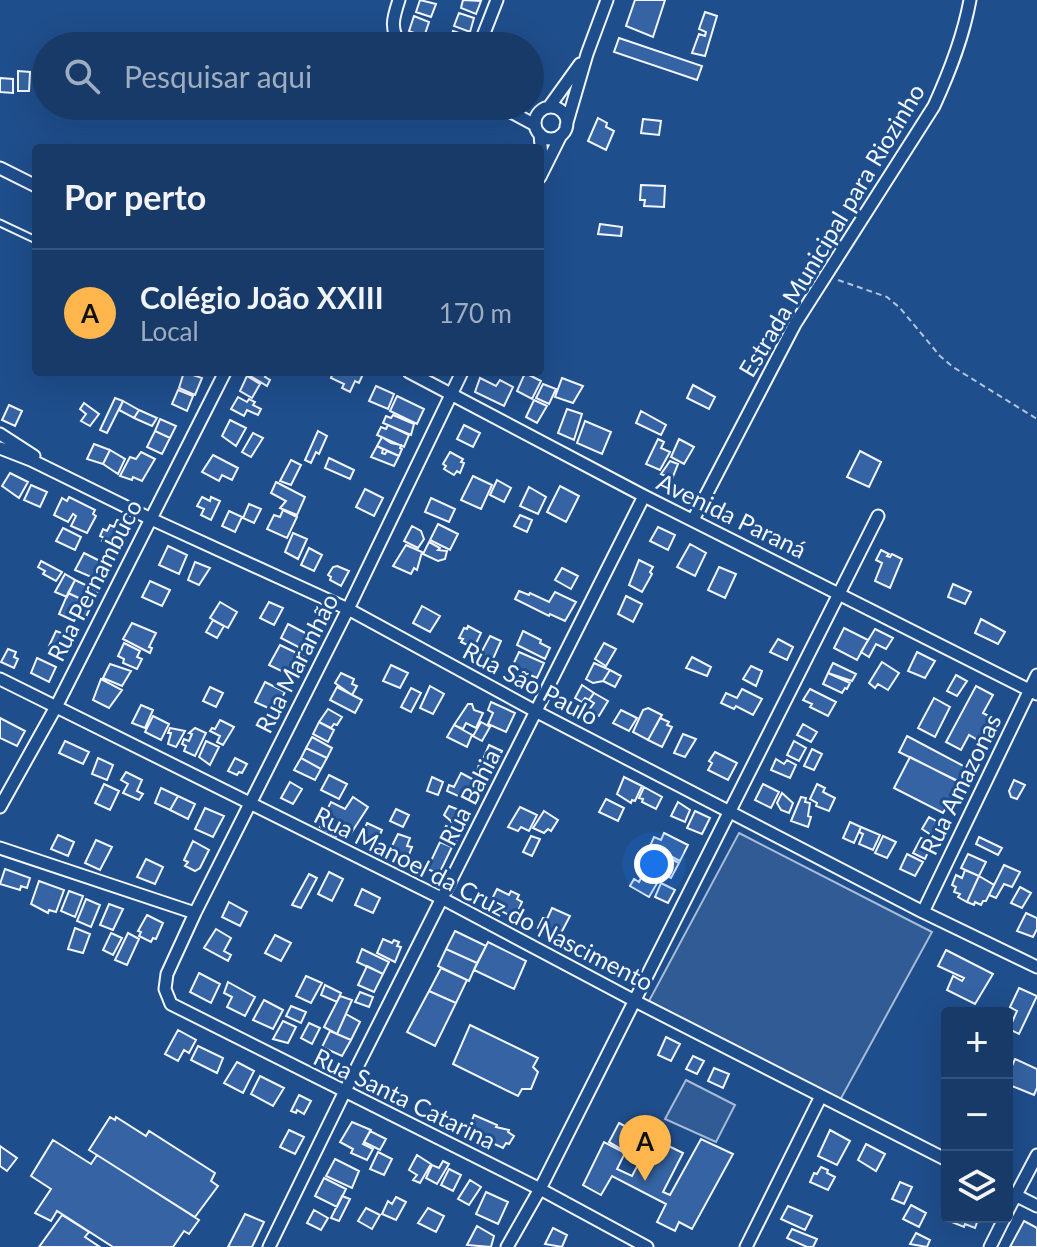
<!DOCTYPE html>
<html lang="pt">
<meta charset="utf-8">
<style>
:root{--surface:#173a69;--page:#20416f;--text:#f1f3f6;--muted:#9eadc0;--line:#36547d;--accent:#ffb74d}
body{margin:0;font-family:Lato,sans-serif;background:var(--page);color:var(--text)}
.controls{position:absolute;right:24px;bottom:24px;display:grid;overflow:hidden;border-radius:8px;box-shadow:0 8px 32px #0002}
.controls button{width:72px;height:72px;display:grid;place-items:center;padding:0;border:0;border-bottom:2px solid var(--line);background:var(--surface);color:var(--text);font:40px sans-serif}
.you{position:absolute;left:654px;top:864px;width:28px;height:28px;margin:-20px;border:6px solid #fff;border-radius:50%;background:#1a73e8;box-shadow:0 0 0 12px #1a73e833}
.badge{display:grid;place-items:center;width:52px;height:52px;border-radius:50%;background:var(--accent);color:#111;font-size:26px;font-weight:700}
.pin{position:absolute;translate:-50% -66px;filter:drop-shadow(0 2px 4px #0008)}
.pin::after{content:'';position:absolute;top:42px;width:28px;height:24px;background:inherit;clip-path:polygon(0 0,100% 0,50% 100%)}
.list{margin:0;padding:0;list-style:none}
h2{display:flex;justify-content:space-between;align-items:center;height:104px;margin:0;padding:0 32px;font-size:34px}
h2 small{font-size:26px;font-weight:400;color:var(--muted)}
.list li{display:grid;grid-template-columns:52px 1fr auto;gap:24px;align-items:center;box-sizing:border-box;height:128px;padding:0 32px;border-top:2px solid var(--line)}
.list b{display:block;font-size:30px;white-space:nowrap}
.list p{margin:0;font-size:26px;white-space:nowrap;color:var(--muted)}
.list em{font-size:26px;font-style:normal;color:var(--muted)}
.icon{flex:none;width:44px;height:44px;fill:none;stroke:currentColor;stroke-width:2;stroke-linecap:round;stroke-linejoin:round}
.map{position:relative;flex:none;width:1037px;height:1247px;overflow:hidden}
.search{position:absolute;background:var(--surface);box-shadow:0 8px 32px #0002;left:32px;top:32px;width:512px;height:88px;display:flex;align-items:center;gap:20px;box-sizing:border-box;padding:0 28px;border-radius:44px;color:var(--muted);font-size:30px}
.panel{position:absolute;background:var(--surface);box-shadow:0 8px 32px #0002;left:32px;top:144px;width:512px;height:232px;border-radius:8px}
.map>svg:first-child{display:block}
</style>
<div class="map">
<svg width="1037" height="1247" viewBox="0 0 1037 1247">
<rect width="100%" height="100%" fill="#1f4e8c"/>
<path fill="#305b95" stroke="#a8bbd7" stroke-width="2" d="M739,833L932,932L839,1102L649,1001Z
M686,1080L735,1105L716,1142L665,1119Z"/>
<path fill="#3563a3" stroke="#f2f6ff" stroke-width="2" d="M420,0L436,4L431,17L416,12Z
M463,0L481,1L476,14L461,8Z
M635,0H665L653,37L626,26Z
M705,12L717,16L705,56L692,53L699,34L705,36L706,32L699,29Z
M459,13L474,18L470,32L454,26Z
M414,16L429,22L424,37L409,31Z
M453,31L468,36L465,46L448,44Z
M619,38L702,66L697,80L614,52Z
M18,71L30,72L29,91H18Z
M0,78L13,79V93L0,92Z
M598,118L607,123L606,127L614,131L606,150L588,141Z
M643,119L661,121L659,135L641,133Z
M641,185L665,186L664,207L644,206L645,200H640Z
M600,224L622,227L621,236L598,234Z
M184,372L202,378L195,395L179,388Z
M248,372H268L265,377L270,380L267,386L247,374Z
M333,372H361L363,374L359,383L355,381L350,392L342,388L344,384L331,378Z
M525,373L541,381L532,399L517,391Z
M247,376L260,384L252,398L240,391Z
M480,378L496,386L500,380L513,387L504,406L475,392Z
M562,378L583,386L573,403L555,397Z
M543,384L556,389L549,404L536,398Z
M693,385L715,397L709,409L687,398Z
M376,386L394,394L388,409L369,401Z
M178,390L193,396L187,411L172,404Z
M397,396L424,409L417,424L390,411Z
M238,397L247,402L249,399L255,402L253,405L261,409L258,415L247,410L244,416L231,409Z
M115,398L123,401L107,433L100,430Z
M534,400L547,406L537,423L526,417Z
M123,401L139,410L134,418L119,410Z
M84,403L99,414L90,426L81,421L86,414L80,409Z
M9,405L22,411L15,426L2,420Z
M567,409L582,414L574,440L558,433Z
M139,410L157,418L152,426L134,418Z
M641,411L666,425L661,435L636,423Z
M393,415L414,424L411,435L383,423L386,416L391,418Z
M160,419L176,426L170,438L155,431Z
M230,420L246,428L236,446L222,436Z
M585,421L611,432L602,454L577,443Z
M388,425L409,435L404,447L377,435L381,427L386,429Z
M464,425L480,433L473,447L457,439Z
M155,431L170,438L162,454L147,447Z
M318,431L327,436L319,454L316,452L311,463L305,460Z
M253,433L263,438L251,457L242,452Z
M382,437L391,443L401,445L400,448L402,449L399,456L377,446Z
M658,439L664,442L661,448L670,452L660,470L646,464Z
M679,439L694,447L684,464L671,457Z
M94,444L110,450L103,464L87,459Z
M377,446L383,449L382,453L385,454L387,451L399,456L394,466L371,457Z
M110,450L125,459L118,474L103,464Z
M860,451L881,462L869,487L847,477Z
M141,452L155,459L142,481L133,477L132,480L120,476L130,457L136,459Z
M450,452L463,459L461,462L464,463L460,473L457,471L454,475L444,469L446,466L443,464Z
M213,455L238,468L232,480L222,475L219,481L202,472Z
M329,458L354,470L350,479L325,468Z
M291,460L301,465L291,485L280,481Z
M670,461L678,464L672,479L661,474Z
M10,473L28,482L19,498L2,486Z
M473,476L492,485L481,509L461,500Z
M497,480L511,488L504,502L490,495Z
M276,482L305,497L297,515L280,508L286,501L271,493Z
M31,485L47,492L40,507L24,500Z
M560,486L579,496L566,522L547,512Z
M529,487L546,497L538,514L520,506Z
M365,489L383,498L374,516L356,507Z
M69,497L95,510L93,514L96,516L87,533L71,526L76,516L73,514L68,522L54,515L62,498L67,501Z
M202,497L210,501L211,497L220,501L211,520L201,515L204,509L197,506Z
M431,498L455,509L449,522L425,512Z
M249,504L261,509L254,523L243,518Z
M283,510L297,517L287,538L267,529L274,515L280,517Z
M229,511L242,517L235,532L222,526Z
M520,515L532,520L527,532L514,526Z
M117,520L128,525L124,532L128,534L119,550L102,541L104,538L100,536L103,529L107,531L110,525L114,527Z
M438,524L458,534L450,550L430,540Z
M412,526L421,531L424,539L418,548L404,541Z
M658,527L675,535L668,550L650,541Z
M63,528L81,537L75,550L56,541Z
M293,533L307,539L298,559L285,552Z
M429,542L440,548L438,550L447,551L445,559L438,561L423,554Z
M690,544L706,553L695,576L677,567Z
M406,545L422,552L417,570L414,568L411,574L393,566Z
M168,546L187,555L179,574L159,565Z
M309,548L322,555L314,571L301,565Z
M881,550L889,554L887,556L890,557L892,554L902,559L890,588L875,581L882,563L876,560Z
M84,553L104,563L96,579L75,570Z
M639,560L653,567L650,572L652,574L642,592L629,585Z
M41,561L62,572L56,581L43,574L45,571L38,567Z
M195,562L210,568L199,585L188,580Z
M337,566L349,571L341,586L330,580L331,577L328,575L333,567Z
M719,567L736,574L725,598L708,590Z
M562,568L578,576L571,589L555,580Z
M65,574L75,580L67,597L55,592Z
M75,580L98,591L92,604L68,593Z
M150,581L170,590L162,606L142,597Z
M953,584L971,592L965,604L948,597Z
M519,591L529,595L530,593L549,602L555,592L576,602L565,621L550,614L549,616L515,599Z
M68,593L92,604L86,617L79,613L74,621L59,614Z
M626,596L642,604L633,622L618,614Z
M220,602L237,612L228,628L210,618Z
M269,602L283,608L274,625L260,618Z
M422,606L440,616L430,632L413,623Z
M981,619L1005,632L998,644L975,633Z
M213,620L224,626L217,638L206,632Z
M132,623L156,633L149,647L152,648L150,653L123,639Z
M288,624L311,636L304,650L281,638Z
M468,626L481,633L474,648L461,642L463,639L459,638L464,628L467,629Z
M844,628L868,640L857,660L834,648Z
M875,629L893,638L886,649L876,644L869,657L861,652Z
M56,631L72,637L64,653L49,646Z
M523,631L541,640L540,643L550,648L545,659L517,645Z
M490,636L501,641L493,659L481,653Z
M778,639L793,647L787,660L770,652Z
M124,643L140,651L137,657L142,659L137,669L123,663L124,659L118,656Z
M604,643L616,649L606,666L595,659Z
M280,645L305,657L294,677L269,665Z
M8,649L16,652L14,657L18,659L14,668L1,662Z
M519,652L544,663L537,678L512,667Z
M917,652L935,661L925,678L908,671Z
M692,657L711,667L707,676L686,668Z
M37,658L56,667L49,682L31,673Z
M882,662L899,673L888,690L878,684L875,688L869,683Z
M594,663L610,670L603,681L593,683L586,679Z
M833,663L856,674L852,681L828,673Z
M110,664L131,671L122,686L103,678Z
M391,665L408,673L400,688L383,681Z
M751,666L762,671L756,686L743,679Z
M610,670L621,676L615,687L603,681Z
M341,673L354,679L352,684L357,686L352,695L335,683Z
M828,673L850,683L847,689L845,688L842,693L823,684Z
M956,675L967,681L957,696L947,691Z
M101,679L122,690L109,708L93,700Z
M265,682L285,692L275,711L255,702Z
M582,685L594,693L589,700L585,698L582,702L575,698Z
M430,686L444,694L433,714L420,708Z
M976,686L993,695L983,713L998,721L986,745L969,735L961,750L946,742Z
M210,687L223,693L216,707L203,701Z
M337,687L362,700L355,713L330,700Z
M411,688L421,693L411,712L401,707Z
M742,689L762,699L753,715L736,706L734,709L721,703L726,693L737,698Z
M810,689L836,702L828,716L810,707L812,704L803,700Z
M594,693L608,701L599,716L589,710L594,703L589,700Z
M934,698L950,707L935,737L918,728Z
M491,702L515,713L506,732L488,724L493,713L488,710Z
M468,704H472L474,710L483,713L476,728L466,723L463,729L454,725Z
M141,705L153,710L145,728L132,723Z
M648,708L662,715L648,740L633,732L643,710Z
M328,709L342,717L337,725L334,724L331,728L319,722Z
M621,710L637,718L629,731L613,723Z
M153,716L169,724L161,740L145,732Z
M0,718L25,731L17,746L0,738Z
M660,718L669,722L667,725L672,727L662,747L648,740Z
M220,720L234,727L223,745L217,742L220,736L210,731L212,728L215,729Z
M319,722L334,730L328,742L313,734Z
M481,722L490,727L482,741L473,736Z
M803,724L817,732L811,742L797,735Z
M454,725L472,735L467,747L447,737Z
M170,728L185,731L176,747L168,744L171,733H168Z
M195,728L206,733L195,756L184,751L186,746L182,744L184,739L189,741L192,734L189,733Z
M683,734L696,739L685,757L674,753Z
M907,736L971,770L964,784L899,752Z
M312,737L332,748L327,758L306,748Z
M65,741L89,752L83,764L59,753Z
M206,741L219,747L210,765L199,757Z
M794,741L806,748L799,761L787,755Z
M489,745L502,751L495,765L483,759Z
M306,748L327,758L321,769L301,758Z
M812,749L822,754L814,770L804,766Z
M715,752L737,763L728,780L708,770L712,763L709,761Z
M910,757L959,782L953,795L960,797L956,804L950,801L943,813L894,788Z
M98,758L113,765L107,780L92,774Z
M235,758L247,764L242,773L239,772L237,775L228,771Z
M301,758L321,769L315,780L294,770Z
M776,759L784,764L787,760L796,765L790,778L771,770Z
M480,760L494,768L487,782L476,776Z
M126,772L142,780L137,791L143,794L139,800L123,793L128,784L121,780Z
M461,773L476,781L467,800L447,791L449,785L454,787Z
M329,775L347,784L339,799L321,790Z
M432,777L443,782L438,795L427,791Z
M624,777L642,786L635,801L632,800L631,803L617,794Z
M1014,780L1025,785L1017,799L1011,797L1009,791Z
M290,782L302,789L293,804L281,798Z
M104,784L119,791L110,810L95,803Z
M763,784L779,792L771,808L755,800Z
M817,784L825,788L823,792L835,798L829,811L816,806L817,803L810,799Z
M644,787L662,797L656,809L642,802L643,799L639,798Z
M161,788L178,796L170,810L155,803Z
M782,793L793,803L789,813L781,810L777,803Z
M178,796L195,804L188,819L170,810Z
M353,797L368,807L348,838L338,832L336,836L320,827L322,824L320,823L331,802L345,809Z
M801,797L806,798L805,802L810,803L808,816L811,817L808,827L791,821Z
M606,799L624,808L618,821L599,812Z
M678,802L690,810L685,822L671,816Z
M449,806L469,814L462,830L450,826L452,822L444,815Z
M520,807L537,815L529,831L521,827L518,831L508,827Z
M205,808L224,816L213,837L195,829Z
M396,809L409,815L403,827L390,821Z
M544,811L558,820L551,831L548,829L544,833L533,828Z
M695,811L710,818L702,834L687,828Z
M929,817L943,825L936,838L922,829Z
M850,822L861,827L854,843L843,838Z
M367,823L382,830L376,844L361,837Z
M446,826L460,833L454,845L440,839Z
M861,827L880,835L873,850L859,844L863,834L859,832Z
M664,833L688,845L680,861L650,846L654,837L661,840Z
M398,834L410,838L407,846L412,847L408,857L390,850Z
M58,835L74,842L68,856L51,849Z
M531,836L540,839L532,856L523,852Z
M883,836L896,842L887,858L875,853Z
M979,837L1002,848L998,855L976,844Z
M921,838L932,843L925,859L913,853Z
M96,840L112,847L100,870L85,863Z
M193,841L209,850L200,868L195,871L185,866L188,862L184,860Z
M440,842L452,847L439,874L425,868L428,860L431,861Z
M655,851L679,863L671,878L647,866Z
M907,854L923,862L915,876L900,869Z
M968,854L986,862L979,876L961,868Z
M146,859L163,867L155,884L137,877Z
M1004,865L1020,872L1012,887L1004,884L996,898L989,895Z
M5,869L30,878L27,888L21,886L20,890L0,884Z
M965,870L979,876L967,902L958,897L960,894L954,892L956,887L952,885L956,875L962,878Z
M329,872L343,879L332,901L318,894Z
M644,872L659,880L649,897L630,886L634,879L639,882Z
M309,874L317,878L301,908L292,905Z
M979,876L994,885L986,901H983L981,905L975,902L974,905L967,902Z
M39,881L64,890L56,912L49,910L48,913L31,904Z
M661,883L675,890L668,903L655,897Z
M1020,887L1031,893L1022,908L1011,903Z
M362,889L380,898L373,913L355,905Z
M497,889L509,895L511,891L519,895L517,899L522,902L515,918L489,905Z
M69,891L83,896L75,917L61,911Z
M86,899L100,905L91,927L77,921Z
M229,902L247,912L240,926L222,917Z
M109,904L123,909L113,930L100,925Z
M552,908L570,916L559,937L538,928L543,918L547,919Z
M1026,913L1037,918V929L1033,937L1017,931Z
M147,915L163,923L156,939L153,938L151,942L139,936L141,932L138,931Z
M75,928L90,934L83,953L68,949Z
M216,929L231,938L224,951L231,955L228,961L204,948Z
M455,931L486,946L477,963L446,949Z
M111,933L122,938L113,955L103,950Z
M128,933L139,939L127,965L115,960Z
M275,935L291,943L281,961L265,953Z
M383,939L392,943L394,940L399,942L397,946L401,947L395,962L377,953Z
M488,942L526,961L514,989L474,970Z
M362,949L389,962L383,974L357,962Z
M446,949L477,963L469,981L438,966Z
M946,950L993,974L975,1004L947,990L953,976L962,981L964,978L938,966Z
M367,966L383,974L374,992L358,985Z
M441,968L467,980L456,1003L429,991Z
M199,973L220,984L211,1003L190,992Z
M306,976L322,983L311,1003L296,996Z
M228,982L255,997L245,1016L227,1007L232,997L224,993Z
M325,985L341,993L337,1002L321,995Z
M1019,988L1037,996L1019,1034L1009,1029L1017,1011L1010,1007Z
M429,991L456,1003L435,1046L407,1032Z
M360,992L373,997L369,1007L355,1002Z
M340,996L352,1000L337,1034L324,1027Z
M264,1000L283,1010L273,1029L253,1020Z
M291,1006L306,1012L301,1023L286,1016Z
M346,1014L360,1022L351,1040L337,1034Z
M283,1021L296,1027L288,1043L273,1039Z
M309,1023L320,1028L312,1044L301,1038Z
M470,1025L538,1058L533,1067L538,1072L531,1089H522L518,1096L453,1064Z
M178,1030L196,1040L189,1053L184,1050L178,1061L165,1054Z
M330,1031L351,1040L342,1056L322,1047Z
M666,1037L680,1044L671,1061L658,1055Z
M198,1046L223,1058L217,1073L191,1060Z
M693,1056L704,1061L697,1074L686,1069Z
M1015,1059L1037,1069V1088L1034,1095L1007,1084V1077Z
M237,1062L254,1071L243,1093L224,1083Z
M714,1068L729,1074L723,1088L708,1081Z
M260,1076L284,1088L273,1106L251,1094Z
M299,1095L311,1101L304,1114L297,1110L296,1113L291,1111Z
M474,1115L497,1125L496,1127L509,1130L508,1132L514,1136L509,1144L506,1143L503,1148L468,1132Z
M110,1117L115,1120L116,1117L146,1136L149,1131L215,1173L211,1181L218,1186L195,1217L89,1150Z
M352,1122L371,1130L363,1144L373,1149L367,1160L351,1153L353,1149L340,1142Z
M619,1123L636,1132L625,1151L609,1142Z
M289,1130L304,1137L295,1154L280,1147Z
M830,1130L850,1141L837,1165L818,1156Z
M370,1131L386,1139L380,1150L364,1142Z
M652,1138L683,1153L663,1192L670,1195L701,1139L733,1154L692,1229L679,1222L675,1231L657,1222L666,1204L612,1176L601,1195L583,1185L604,1142L625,1153L617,1169L632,1176Z
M53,1140L91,1164L97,1155L199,1220L189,1234L184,1231L173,1247H113L57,1211L51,1221L35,1213L51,1189L31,1176Z
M866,1144L885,1154L876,1171L858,1160Z
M0,1146L17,1158L7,1171L0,1166Z
M378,1152L392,1159L384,1175L370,1169Z
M417,1155L431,1164L420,1183L413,1180L417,1175L409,1170Z
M335,1159L359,1171L352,1188L326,1176Z
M443,1161L449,1164L437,1184L426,1178L432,1165L439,1168Z
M821,1167L828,1170L827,1173L835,1177L828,1190L810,1182L814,1173L817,1174Z
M449,1169L461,1175L453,1191L441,1185Z
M324,1178L346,1189L337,1207L315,1196Z
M470,1180L481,1187L469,1205L458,1199Z
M900,1182L912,1187L904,1204L892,1199Z
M486,1192L508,1202L498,1224L476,1214Z
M342,1196L350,1199L339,1221L331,1218Z
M396,1197L406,1202L396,1220L382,1214L388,1201L392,1204Z
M911,1205L926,1213L919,1227L903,1219Z
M788,1206L812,1216L805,1230L781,1219Z
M366,1208L380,1215L372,1229L358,1221Z
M428,1208L444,1216L436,1232L418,1223Z
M314,1210L328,1218L321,1230L307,1223Z
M245,1214L264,1222L252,1247H228Z
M62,1215L89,1232L85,1237L100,1247H39Z
M950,1217H979L975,1228L965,1224L964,1227L949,1221Z
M1024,1221L1037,1228V1247H1010Z
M477,1226L494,1236L491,1247L467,1245Z
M553,1228L567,1235L562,1247L545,1244Z
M792,1229L817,1239L813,1247H807L787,1238Z
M916,1233L930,1240L927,1247L910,1244Z"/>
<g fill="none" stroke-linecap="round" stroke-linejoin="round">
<defs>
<path id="lane" d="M0,223L36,240"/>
<path id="street" d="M399,0C393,18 389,30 402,46
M479,46L497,0
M500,106L535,125
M549,107L580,64
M535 123a16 16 0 1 1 32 0a16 16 0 1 1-32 0Z
M566,126L587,54L607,0
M540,134L543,169
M0,168L36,186
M540,177L561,135
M409,372L644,496L1037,694
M462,372L348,609L195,913L167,974L165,989L171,1004L540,1189L647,1247
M0,434L34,456
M0,448L31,460L149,518L348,609L537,712L923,912L1037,967
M693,520L795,324L934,106C950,71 963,38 970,0
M0,679L443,899L635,1001L947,1160
M0,807L57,705L225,372
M0,848L195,913
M923,912L1037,675
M1007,1191L1037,1206
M1007,1212L1037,1155
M269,1247L344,1093L644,496
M507,1247L540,1189L878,516
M746,1247L821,1096
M990,1247L1005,1217"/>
</defs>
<use href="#lane" stroke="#f2f6ff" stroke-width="9"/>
<use href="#street" stroke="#f2f6ff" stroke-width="15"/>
<path stroke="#b3c4dc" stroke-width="2" stroke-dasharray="6 4" stroke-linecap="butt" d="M838,280L887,297L900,308L940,356L953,367L1037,419"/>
<use href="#lane" stroke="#1f4e8c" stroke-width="5"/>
<use href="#street" stroke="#1f4e8c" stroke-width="11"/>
</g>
<g text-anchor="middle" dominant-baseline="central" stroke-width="6" stroke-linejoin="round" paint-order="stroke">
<g font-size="24" fill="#f2f6ff" stroke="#1f4e8c">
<text transform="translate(831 230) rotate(-59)">Estrada Municipal para Riozinho</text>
<text transform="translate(732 515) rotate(26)">Avenida Paraná</text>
<text transform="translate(94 580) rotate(-63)">Rua Pernambuco</text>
<text transform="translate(296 663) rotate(-63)">Rua Maranhão</text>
<text transform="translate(531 683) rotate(28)">Rua São Paulo</text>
<text transform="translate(960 784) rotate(-64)">Rua Amazonas</text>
<text transform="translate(469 797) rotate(-63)">Rua Bahia</text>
<text transform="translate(484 898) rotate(27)">Rua Manoel da Cruz do Nascimento</text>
<text transform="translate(405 1098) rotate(26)">Rua Santa Catarina</text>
</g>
</g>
</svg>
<div class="controls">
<button>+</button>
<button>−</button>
<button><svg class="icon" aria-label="layers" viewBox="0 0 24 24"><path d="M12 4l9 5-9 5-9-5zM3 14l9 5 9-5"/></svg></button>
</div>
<div class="you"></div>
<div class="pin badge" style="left:645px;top:1181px">A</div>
<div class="search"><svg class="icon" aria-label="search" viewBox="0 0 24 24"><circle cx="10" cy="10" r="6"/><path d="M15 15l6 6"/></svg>Pesquisar aqui</div>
<section class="panel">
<h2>Por perto<small></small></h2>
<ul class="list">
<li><span class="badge">A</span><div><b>Colégio João XXIII</b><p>Local</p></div><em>170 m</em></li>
</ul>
</section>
</div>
